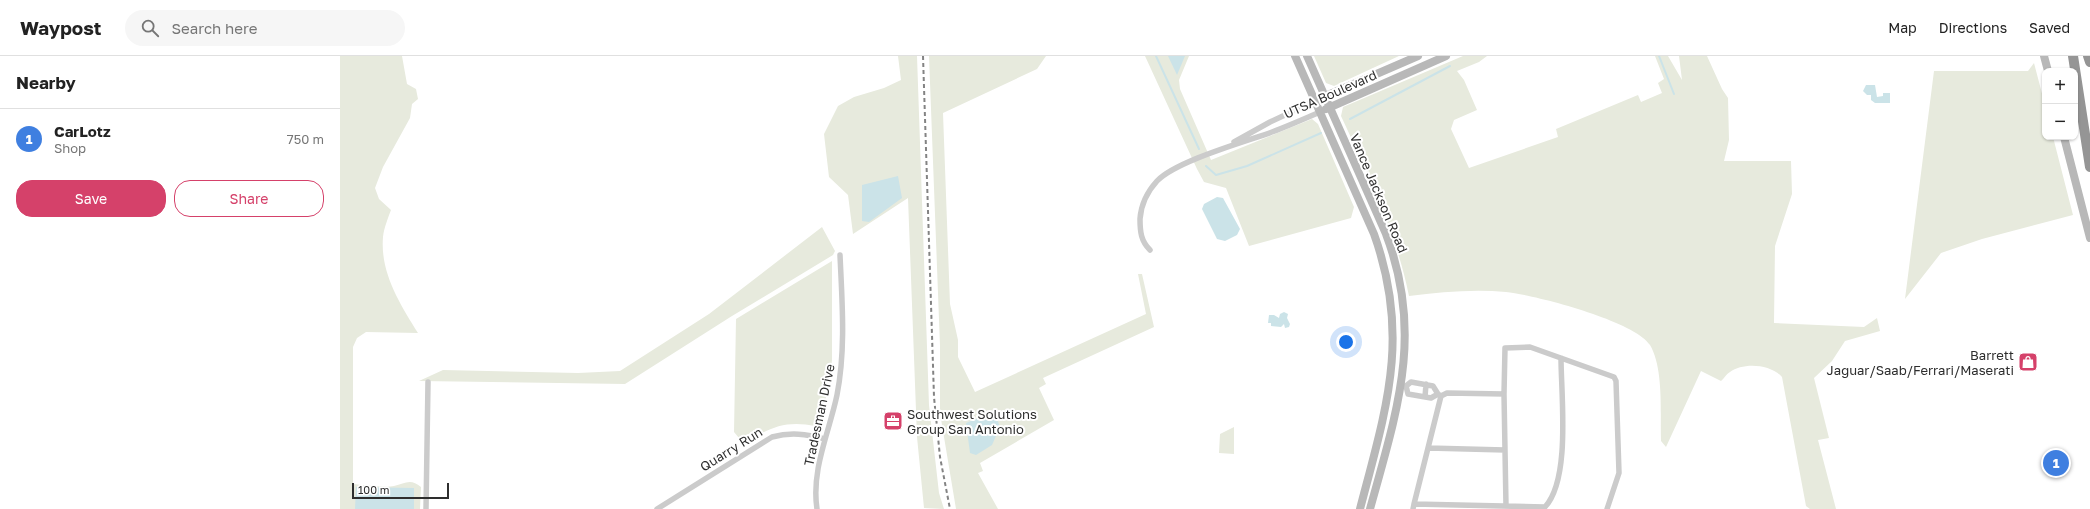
<!DOCTYPE html>
<meta charset="utf-8">
<style>
:root{--surface:#fff;--page:#f6f6f6;--text:#222;--muted:#767676;--line:#e0e0e0;--accent:#d5416a}
body{margin:0;font-family:"Golos Text",sans-serif;background:var(--page);color:var(--text)}
.controls{position:absolute;right:12px;top:12px;display:grid;overflow:hidden;border-radius:8px;box-shadow:0 1px 3px #0004}
.controls button{width:36px;height:36px;display:grid;place-items:center;padding:0;border:0;border-bottom:1px solid var(--line);background:var(--surface);color:var(--text);font:20px sans-serif}
.scale{position:absolute;left:12px;bottom:10px;width:97px;box-sizing:border-box;padding-left:4px;border:2px solid #2e2e2e;border-top:0;font-size:11px;line-height:14px;white-space:nowrap;color:#2e2e2e;-webkit-text-stroke:3px #fff;paint-order:stroke}
.you{position:absolute;left:1006px;top:286px;width:14px;height:14px;margin:-10px;border:3px solid #fff;border-radius:50%;background:#1a73e8;box-shadow:0 0 0 6px #1a73e833}
.badge{display:grid;place-items:center;width:26px;height:26px;border-radius:50%;background:var(--accent);color:#fff;font-size:13px;font-weight:700}
.pin{position:absolute;translate:-50% -50%;border:2px solid #fff;box-shadow:0 1px 4px #0006}
.list{margin:0;padding:0;list-style:none}
h2{display:flex;justify-content:space-between;align-items:center;height:52px;margin:0;padding:0 16px;font-size:17px}
h2 small{font-size:13px;font-weight:400;color:var(--muted)}
.list li{display:grid;grid-template-columns:26px 1fr auto;gap:12px;align-items:center;box-sizing:border-box;height:60px;padding:0 16px;border-top:1px solid var(--line)}
.list b{display:block;font-size:15px;white-space:nowrap}
.list p{margin:0;font-size:13px;white-space:nowrap;color:var(--muted)}
.list em{font-size:13px;font-style:normal;color:var(--muted)}
.actions{display:flex;gap:8px;padding:12px 16px}
.actions a{flex:1;padding:9px 0;border:1px solid var(--accent);border-radius:16px;text-align:center;font-size:14px;color:var(--accent)}
.actions .main{background:var(--accent);color:#fff}
.icon{flex:none;width:22px;height:22px;fill:none;stroke:currentColor;stroke-width:2;stroke-linecap:round;stroke-linejoin:round}
.map{position:relative;flex:none;width:1750px;height:453px;overflow:hidden}
header{display:flex;align-items:center;gap:24px;box-sizing:border-box;height:56px;padding:0 20px;background:var(--surface);border-bottom:1px solid var(--line)}
header strong{font-size:19px}
nav{display:flex;gap:22px;margin-inline-start:auto;font-size:14px}
.search{width:280px;height:36px;background:var(--page);display:flex;align-items:center;gap:10px;box-sizing:border-box;padding:0 14px;border-radius:22px;color:var(--muted);font-size:15px}
main{display:flex}
aside{flex:1;background:var(--surface)}
.map>svg:first-child{display:block}
</style>
<header>
<strong>Waypost</strong>
<div class="search"><svg class="icon" aria-label="search" viewBox="0 0 24 24"><circle cx="10" cy="10" r="6"/><path d="M15 15l6 6"/></svg>Search here</div>
<nav><a>Map</a><a>Directions</a><a>Saved</a></nav>
</header>
<main>
<aside>
<h2>Nearby<small></small></h2>
<ul class="list">
<li><span class="badge" style="background:#3f7fe0">1</span><div><b>CarLotz</b><p>Shop</p></div><em>750 m</em></li>
</ul>
<div class="actions"><a class="main">Save</a><a>Share</a></div>
</aside>
<div class="map">
<svg width="1750" height="453" viewBox="0 0 1750 453">
<rect width="100%" height="100%" fill="#fff"/>
<path fill="#e7eadd" d="M0,0H62L67,28L76,33L78,43L72,48L70,62L43,111L35,132L39,143L51,154C48,162 44,172 43,181C40,217 60,248 78,277L26,276L17,282L13,291V428C22,429 45,432 54,430C65,427 71,422 81,431L80,453H0Z
M558,0H577L589,349L599,437L604,453L584,452L577,381L568,142L513,178L508,139L489,121L484,78L498,50L514,41L544,32L561,24Z
M589,0H706L697,13L603,57L610,248L618,284V301L635,336L806,258L798,218H802L814,271L703,322L706,328L699,332L714,364L640,407L643,415L638,417L658,453H616L600,357V290Z
M805,0H849L839,24L840,33L871,104L972,63L978,68L1014,151L1011,162L909,190L886,132L864,126L857,113Z
M974,0H1059L994,30L986,27Z
M1123,0H1147L1139,6L1117,15L1124,24L1137,54L1114,64L1111,73L1129,112L1218,81L1216,73L1298,39L1301,46L1322,37L1318,27L1324,23L1315,0H1328L1342,24L1339,0H1367L1382,33L1388,42L1389,84L1384,105H1451L1452,138L1435,190L1434,267L1524,271L1537,262L1540,275L1505,285L1492,305L1474,322L1489,382L1478,384L1496,453H1470L1466,450L1442,321C1431,308 1403,306 1390,316C1386,318 1384,323 1381,325L1361,315L1326,391L1321,385C1320,357 1324,313 1310,289C1295,265 1195,239 1166,236C1134,233 1101,236 1069,240C1056,176 1028,118 1001,60L1003,51Z
M1694,7L1705,49V81H1713L1733,159L1642,183L1601,197L1565,243L1594,15H1688Z
M482,171L495,195L493,199L392,260L285,328L79,325L103,314L238,317L280,315L369,258Z
M492,205V304L488,334L479,366L476,370C445,364 430,371 404,388L394,376L396,263Z
M894,371V398L879,397L880,378Z"/>
<path fill="#cbe3e8" d="M828,0H845L837,19Z
M1526,29H1535L1537,41L1543,40V37H1550V47H1535L1531,44V39H1527L1523,35Z
M558,120L562,142L529,166L522,165V129Z
M877,141L883,142L900,173L897,179L885,185L877,183L862,153L864,148Z
M944,256L948,258L947,262L950,268L949,271L945,272L944,268L941,271L931,270V267H928L929,259H934L939,262L940,258Z
M654,355L660,371L652,389L636,399L630,397L626,367Z
M16,431L74,432V453H15Z"/>
<g fill="none" stroke-linecap="round" stroke-linejoin="round">
<path stroke="#cbe3e8" stroke-width="2" d="M816,0L859,93
M1319,0L1334,38
M1010,63L1110,10
M866,110L876,119L907,110L981,77"/>
<path stroke="#cbcbcb" stroke-width="5.5" d="M894,86L930,66L975,45
M810,194C801,185 800,176 800,163C801,148 807,136 817,125C836,105 904,86 932,76C948,70 964,63 980,56
M1063,330H1066L1071,326L1093,330L1098,338
M1066,330L1068,338L1091,342L1098,338L1101,340L1107,337L1164,338L1165,292L1190,291L1274,321L1276,325L1279,417L1267,453
M1164,338L1166,450
M1085,341L1086,328
M1088,392L1165,394
M1074,448L1101,340
M86,453L88,326
M317,453L432,381C451,376 466,378 485,383
M477,453C471,414 489,377 497,339C506,293 502,245 500,199
M1073,453L1074,448L1205,451C1231,423 1221,339 1221,302"/>
<path stroke="#b8b8b8" stroke-width="8" d="M955,0L1034,178C1071,281 1046,353 1020,453
M967,0L1046,178C1084,278 1057,355 1030,453
M1704,0L1708,15
M981,42L1078,0
M986,53L1106,0
M1724,81L1750,182"/>
<path stroke="#959595" stroke-width="10" d="M1733,0L1750,111
M1748,0L1750,6"/>
<path stroke="#838383" stroke-width="2" stroke-dasharray="4 3" stroke-linecap="butt" d="M583,0L594,341L600,401L610,453"/>
</g>
<defs>
<symbol id="shop-square" viewBox="-11 -11 22 22"><rect x="-9" y="-9" width="18" height="18" rx="4" fill="#d5416a" stroke="#fff"/><path d="M-5-2.5h2.3a2.7 3.5 0 0 1 5.4 0H5L5.5 6h-11ZM-1.5-2.5h3a1.5 2.3 0 0 0-3 0Z" fill="#fff"/></symbol>
<symbol id="office-square" viewBox="-11 -11 22 22"><rect x="-9" y="-9" width="18" height="18" rx="4" fill="#d5416a" stroke="#fff"/><path d="M-6-3h4V-5.5h4V-3h4V5H-6ZM-1-4.5V-3h2v-1.5ZM-6 0V1H6V0Z" fill="#fff"/></symbol>
</defs>
<g fill-rule="evenodd">
<use href="#shop-square" x="1677" y="295" width="22" height="22"/>
<use href="#office-square" x="542" y="354" width="22" height="22"/>
</g>
<g text-anchor="middle" dominant-baseline="central" stroke-width="4" stroke-linejoin="round" paint-order="stroke">
<g font-size="13" fill="#2e2e2e" stroke="#fff">
<text transform="translate(990 38) rotate(-24)">UTSA Boulevard</text>
<text transform="translate(1039 137) rotate(67)">Vance Jackson Road</text>
<text transform="translate(479 359) rotate(-78)">Tradesman Drive</text>
<text transform="translate(391 393) rotate(-32)">Quarry Run</text>
</g>
<g font-size="13" fill="#2e2e2e" stroke="#fff" text-anchor="end">
<text x="1674" y="299">Barrett<tspan x="1674" dy="15">Jaguar/Saab/Ferrari/Maserati</tspan></text>
<text x="567" y="358" text-anchor="start">Southwest Solutions<tspan x="567" dy="15">Group San Antonio</tspan></text>
</g>
</g>
</svg>
<div class="controls">
<button>+</button>
<button>−</button>
</div>
<div class="scale">100 m</div>
<div class="you"></div>
<div class="pin badge" style="left:1716px;top:407px;background:#3f7fe0">1</div>
</div>
</main>
